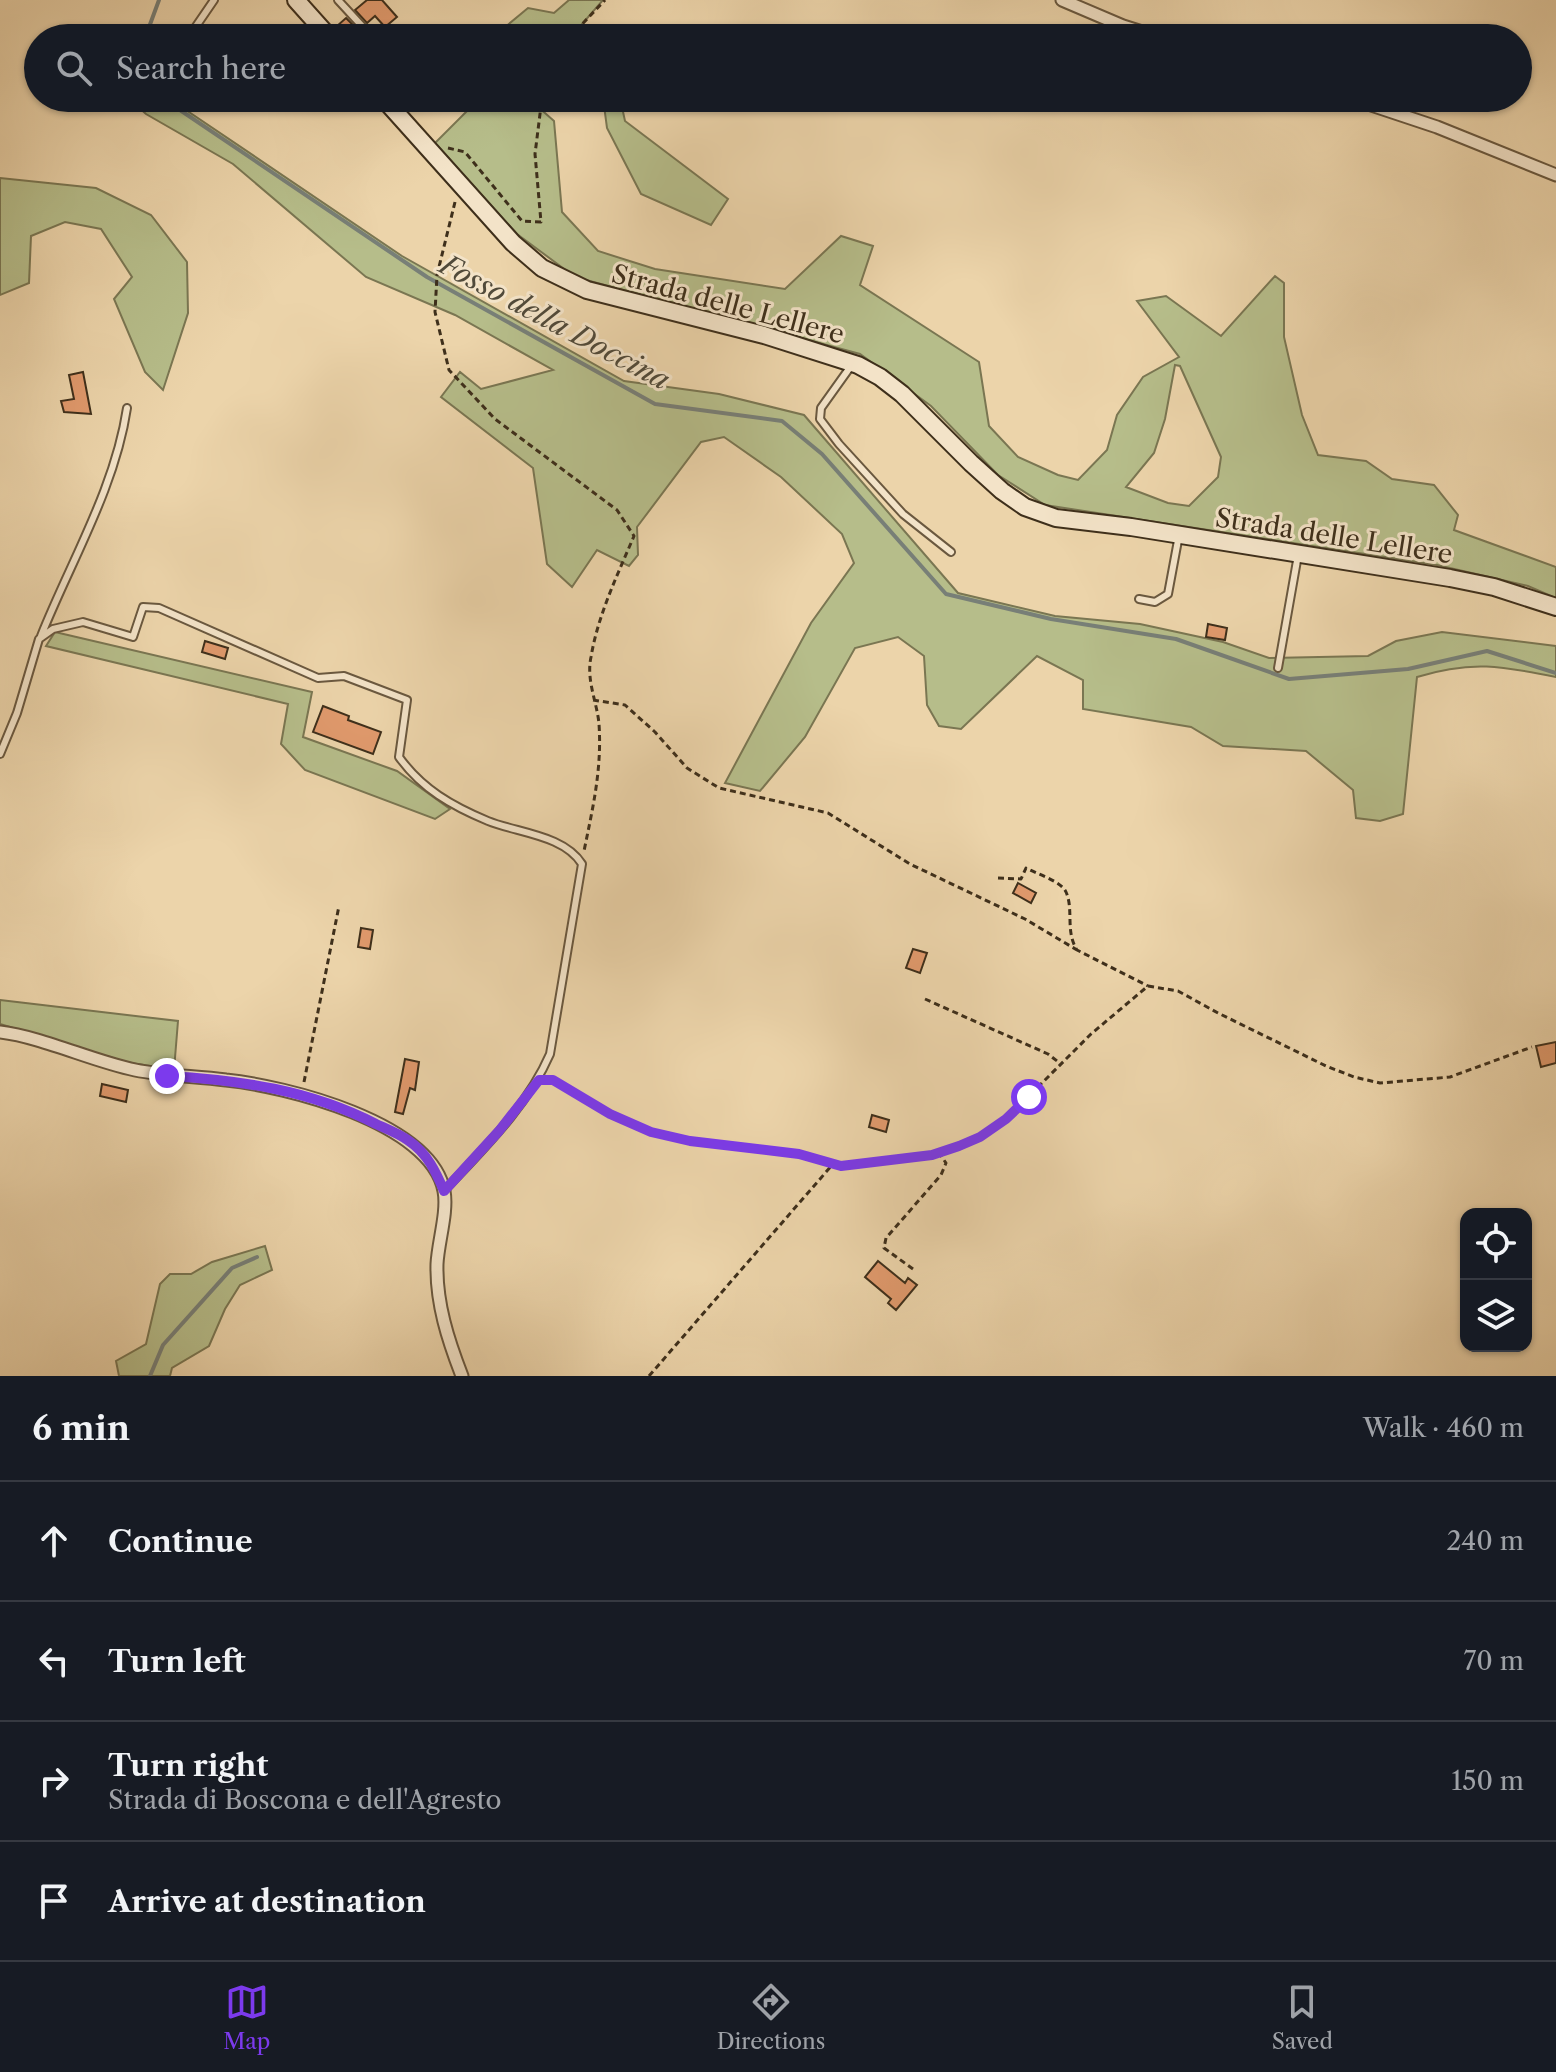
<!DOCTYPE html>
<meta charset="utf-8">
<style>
:root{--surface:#171b24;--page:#242831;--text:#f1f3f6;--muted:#9ea1a6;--line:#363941;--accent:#7c3aed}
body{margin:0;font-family:"Libre Caslon Text",serif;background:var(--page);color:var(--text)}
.controls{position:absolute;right:24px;bottom:24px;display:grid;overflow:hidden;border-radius:16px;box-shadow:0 2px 6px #0004}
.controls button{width:72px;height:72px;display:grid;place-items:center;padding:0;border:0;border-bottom:2px solid var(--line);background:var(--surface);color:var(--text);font:40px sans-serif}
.stop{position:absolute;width:24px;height:24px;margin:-18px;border:6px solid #7c3aed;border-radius:50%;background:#fff}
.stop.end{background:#7c3aed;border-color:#fff;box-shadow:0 2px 8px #0008}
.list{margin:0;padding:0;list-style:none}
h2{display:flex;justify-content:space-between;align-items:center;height:104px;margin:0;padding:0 32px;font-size:34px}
h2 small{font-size:26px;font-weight:400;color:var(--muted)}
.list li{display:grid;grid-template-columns:52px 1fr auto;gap:24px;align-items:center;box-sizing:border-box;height:120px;padding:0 32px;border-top:2px solid var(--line)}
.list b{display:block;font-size:30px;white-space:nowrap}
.list p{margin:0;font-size:26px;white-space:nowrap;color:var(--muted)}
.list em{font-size:26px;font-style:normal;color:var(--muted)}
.icon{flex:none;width:44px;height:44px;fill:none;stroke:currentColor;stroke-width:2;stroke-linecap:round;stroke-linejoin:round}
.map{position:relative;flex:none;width:1556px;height:1376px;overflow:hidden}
.search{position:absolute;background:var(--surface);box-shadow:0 2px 6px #0004;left:24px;right:24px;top:24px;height:88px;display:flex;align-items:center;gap:20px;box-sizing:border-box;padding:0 28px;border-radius:44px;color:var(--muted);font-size:30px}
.sheet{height:584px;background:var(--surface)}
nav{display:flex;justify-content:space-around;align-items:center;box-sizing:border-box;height:112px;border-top:2px solid var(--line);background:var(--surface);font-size:22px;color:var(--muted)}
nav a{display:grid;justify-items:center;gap:4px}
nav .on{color:var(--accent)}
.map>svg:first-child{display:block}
</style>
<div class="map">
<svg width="1556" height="1376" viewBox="0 0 1556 1376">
<rect width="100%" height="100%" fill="#ecd4aa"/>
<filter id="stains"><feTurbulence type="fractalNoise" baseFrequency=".0025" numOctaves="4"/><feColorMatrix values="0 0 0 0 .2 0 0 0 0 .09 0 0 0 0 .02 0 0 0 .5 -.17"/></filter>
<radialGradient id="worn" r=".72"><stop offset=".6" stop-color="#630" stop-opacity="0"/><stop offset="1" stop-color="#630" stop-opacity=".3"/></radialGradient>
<path fill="#b6bd8a" stroke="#7a7652" stroke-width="2" fill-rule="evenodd" d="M569,0H603L570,38H492L528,8L554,13Z
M128,98H175L186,110L402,256L624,381L719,394L804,415L958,593L1055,616L1140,624L1223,642L1269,658L1368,656L1396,641L1442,632L1556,646V677C1502,666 1471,660 1417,677L1403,814L1380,821L1356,818L1353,790L1306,751L1223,746L1191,727L1083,709V680L1037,656L961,729L939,726L927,705L924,656L898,637L855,648L805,737L760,791L725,783L811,623L854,563L842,534L781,477L724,437L701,442L637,527L638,555L629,566L597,550L572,587L547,564L533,468L441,397L460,372L481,389L553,370L455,315L366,277L233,164L146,114Z
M480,98H528L554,121L562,212L598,251L655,269L785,289L841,236L873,246L860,285L979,362L989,426L1018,457L1058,475L1078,480L1107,450L1117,415L1143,377L1179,357L1137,301L1166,296L1221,336L1275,276L1284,283V337L1302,415L1318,455L1366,461L1392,479L1434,485L1458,515L1454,530L1556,567V598L1528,586L1437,565L1045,505L998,475L931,406L860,354L575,277L517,234L435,143ZM1175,365L1180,366L1221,457L1218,477L1189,506L1168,503L1126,487L1154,453L1165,419Z
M603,98H620L625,121L728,199L711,225L641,194L607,128Z
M0,178L96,188L151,215L187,262L188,313L163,390L145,372L114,299L132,277L101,229L65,222L31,236L29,283L0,295Z
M55,632L312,692L303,737L397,771L450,809L435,819L305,770L281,744L288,704L46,646Z
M0,1000L178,1021L174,1070L126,1062L0,1024Z
M265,1246L272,1270L240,1285L225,1309L209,1346L172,1368L170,1376H119L116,1361L146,1344L160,1284L170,1274H191L212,1262Z"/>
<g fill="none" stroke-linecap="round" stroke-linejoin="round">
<path stroke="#787f77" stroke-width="4" d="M145,38L159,0
M168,98L177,108L427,277L655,404L782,421L822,454L946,594L1051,619L1176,639L1289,679L1408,669L1487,651L1556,673
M150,1376L163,1345L232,1268L257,1257"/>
</g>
<path fill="#e19a6d" stroke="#3e2f1b" stroke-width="2" d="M367,0H382L397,17L385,27L375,16L367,23L355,10Z
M346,18L358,30L349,38L337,26Z
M83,372L91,414L64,412L61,401L74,399L69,375Z
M1208,624L1227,628L1225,640L1206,637Z
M205,641L228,648L225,659L202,652Z
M323,706L349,716L348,720L381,732L373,754L313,732Z
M1018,883L1036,893L1031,903L1013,893Z
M361,928L373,930L370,949L358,947Z
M913,949L927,953L920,973L906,968Z
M1556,1042V1063L1541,1067L1536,1046Z
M405,1059L419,1062L415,1090L410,1088L403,1114L395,1112Z
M102,1084L128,1090L126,1102L100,1096Z
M872,1115L889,1120L886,1132L869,1127Z
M878,1261L905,1283L908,1278L917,1285L896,1310L888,1303L891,1299L865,1277Z"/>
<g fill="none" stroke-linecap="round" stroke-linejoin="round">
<defs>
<path id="lane" d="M338,0L373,38
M188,38L214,0
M851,366L821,408L820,419L839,444L903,514L951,552
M1139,599L1155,602L1168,594L1179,535
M41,636C71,561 115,488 127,408
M1278,668L1298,555
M0,754L17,713L39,639L53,629L83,622L133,637L143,607L159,608L318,678L344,676L407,700L399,757C422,789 452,806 488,821C518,833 564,835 582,864L550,1054C527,1107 483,1149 444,1191"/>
<path id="street" d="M1062,0L1123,26L1161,38
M1350,98L1437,127L1556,175
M0,1032C42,1037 92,1061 135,1070C166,1076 195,1076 226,1080C285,1086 431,1122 444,1191C448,1212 438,1242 437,1264C436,1303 448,1340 462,1376"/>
<path id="secondary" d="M296,0L330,38
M383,98L513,243L542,268L587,290L764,335L858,365L880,377L902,394L971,463L1002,491L1025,507L1056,518L1131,527L1450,578L1494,587L1556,607"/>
</defs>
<use href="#lane" stroke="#6a583f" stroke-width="10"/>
<use href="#street" stroke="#6a583f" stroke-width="15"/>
<use href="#secondary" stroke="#3e2f1b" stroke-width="20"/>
<path stroke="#3e2f1b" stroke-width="3" stroke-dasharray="6 4" stroke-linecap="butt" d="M569,38L605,0
M448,148L465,152L522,221L541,222L535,154L542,98
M455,202L437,275L435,312L449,370L495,419L617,510L634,536C617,576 598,615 591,657C586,680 597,702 599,724C602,769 593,807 584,851
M593,700L625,705L655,732L687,768L719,788L828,813L910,864L1025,919L1077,950
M998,878L1021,879L1026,868C1037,874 1061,881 1066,892C1074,910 1065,931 1077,950L1148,986
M925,999L1048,1054L1061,1064
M547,1080H553L610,1114L651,1132L690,1141L799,1154L841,1166L932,1155L980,1137L1006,1119L1091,1034L1148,986L1178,991L1218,1013L1326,1066L1354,1077L1380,1083L1450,1077L1532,1047
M304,1082L339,906
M913,1269L884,1248L886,1238L941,1175L946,1163L939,1153
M649,1376L833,1164"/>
<use href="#lane" stroke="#f3e3c8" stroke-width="6"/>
<use href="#street" stroke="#f3e3c8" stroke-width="11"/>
<use href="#secondary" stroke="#f3e3c8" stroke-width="16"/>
</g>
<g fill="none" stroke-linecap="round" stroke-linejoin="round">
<path stroke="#7c3aed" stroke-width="10" d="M167,1076C240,1080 310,1090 376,1124C387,1129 400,1134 409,1141C427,1153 436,1172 444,1191L499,1131L539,1080H553L610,1114L651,1132L690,1141L799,1154L841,1166L932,1155L959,1146L980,1137L1006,1119L1029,1097"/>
</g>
<g text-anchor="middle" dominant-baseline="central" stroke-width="6" stroke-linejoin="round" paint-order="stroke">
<g font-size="26" fill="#3e2f1b" stroke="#f3e3c8">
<text transform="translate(728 304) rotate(15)">Strada delle Lellere</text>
<text transform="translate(1334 536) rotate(9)">Strada delle Lellere</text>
</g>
<g font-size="28" font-style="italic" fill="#514a3a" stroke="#f3e3c8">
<text transform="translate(555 322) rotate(28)">Fosso della Doccina</text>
</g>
</g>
<rect width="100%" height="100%" filter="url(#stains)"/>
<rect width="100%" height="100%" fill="url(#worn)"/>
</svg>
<div class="controls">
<button><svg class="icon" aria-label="locate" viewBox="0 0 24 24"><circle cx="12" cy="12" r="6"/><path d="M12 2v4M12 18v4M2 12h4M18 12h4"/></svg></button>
<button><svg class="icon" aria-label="layers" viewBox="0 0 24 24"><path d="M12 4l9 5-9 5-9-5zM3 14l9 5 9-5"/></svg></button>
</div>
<div class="stop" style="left:1029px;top:1097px"></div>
<div class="stop end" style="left:167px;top:1076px"></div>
<div class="search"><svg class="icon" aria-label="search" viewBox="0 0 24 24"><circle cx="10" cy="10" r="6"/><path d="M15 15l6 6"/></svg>Search here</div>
</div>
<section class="sheet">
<h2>6 min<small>Walk · 460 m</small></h2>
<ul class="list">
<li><svg class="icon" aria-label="ahead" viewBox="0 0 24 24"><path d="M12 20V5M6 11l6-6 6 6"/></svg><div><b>Continue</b></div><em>240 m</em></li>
<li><svg class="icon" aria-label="left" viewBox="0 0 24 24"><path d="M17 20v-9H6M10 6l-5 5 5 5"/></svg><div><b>Turn left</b></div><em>70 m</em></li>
<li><svg class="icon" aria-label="right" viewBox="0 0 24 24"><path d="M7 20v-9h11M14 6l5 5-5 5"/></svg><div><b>Turn right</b><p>Strada di Boscona e dell'Agresto</p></div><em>150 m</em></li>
<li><svg class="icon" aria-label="arrive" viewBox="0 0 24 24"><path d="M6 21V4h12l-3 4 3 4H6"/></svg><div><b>Arrive at destination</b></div></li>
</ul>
</section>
<nav>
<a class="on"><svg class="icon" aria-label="map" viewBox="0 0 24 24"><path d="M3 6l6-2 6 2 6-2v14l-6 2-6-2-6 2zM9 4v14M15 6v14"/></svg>Map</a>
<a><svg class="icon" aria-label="directions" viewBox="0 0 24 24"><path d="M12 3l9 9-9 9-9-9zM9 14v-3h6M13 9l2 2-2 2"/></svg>Directions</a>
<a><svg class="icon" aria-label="saved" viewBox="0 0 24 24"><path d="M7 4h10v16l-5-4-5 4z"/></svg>Saved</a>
</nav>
